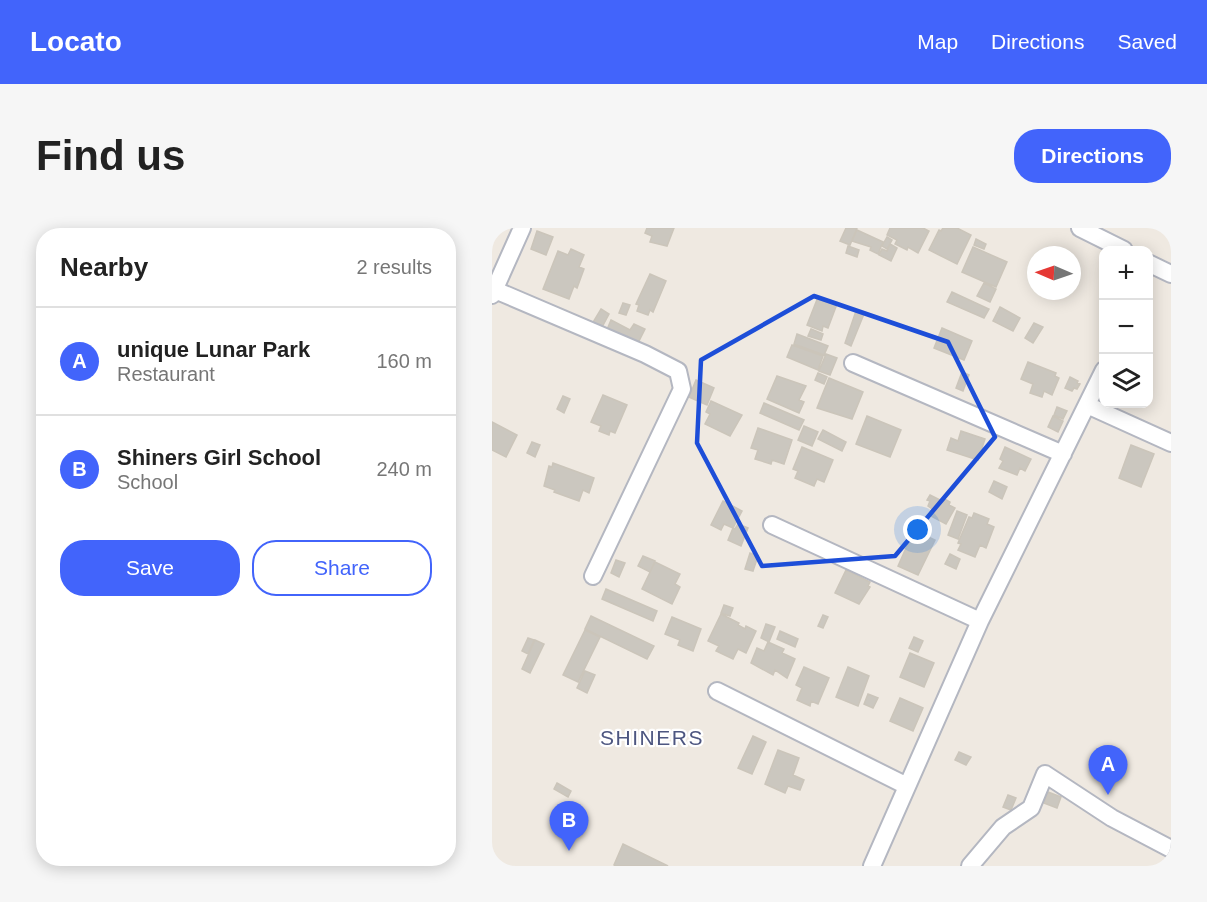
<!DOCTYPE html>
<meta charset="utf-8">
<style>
:root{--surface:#fff;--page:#f6f6f6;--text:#222;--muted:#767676;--line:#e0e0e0;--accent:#4264fb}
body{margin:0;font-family:Helvetica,sans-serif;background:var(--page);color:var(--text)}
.controls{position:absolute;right:18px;top:18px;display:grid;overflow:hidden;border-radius:12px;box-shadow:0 3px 15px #0003}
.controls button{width:54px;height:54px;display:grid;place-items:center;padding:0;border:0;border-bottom:2px solid var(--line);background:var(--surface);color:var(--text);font:30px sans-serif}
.compass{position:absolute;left:535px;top:18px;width:54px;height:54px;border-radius:50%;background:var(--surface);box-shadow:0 3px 15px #0003;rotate:272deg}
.you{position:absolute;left:426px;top:302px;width:21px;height:21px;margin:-15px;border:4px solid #fff;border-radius:50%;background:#1a73e8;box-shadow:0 0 0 9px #1a73e833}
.badge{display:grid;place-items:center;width:39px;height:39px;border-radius:50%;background:var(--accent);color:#fff;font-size:20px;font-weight:700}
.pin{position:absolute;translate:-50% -50px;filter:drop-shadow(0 2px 3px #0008)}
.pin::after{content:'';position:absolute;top:32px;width:21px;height:18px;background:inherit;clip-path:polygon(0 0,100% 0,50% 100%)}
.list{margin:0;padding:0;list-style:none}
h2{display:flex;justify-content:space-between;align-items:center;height:78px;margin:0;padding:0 24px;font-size:26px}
h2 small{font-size:20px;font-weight:400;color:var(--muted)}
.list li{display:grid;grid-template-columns:39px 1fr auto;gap:18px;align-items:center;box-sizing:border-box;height:108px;padding:0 24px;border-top:2px solid var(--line)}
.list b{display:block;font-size:22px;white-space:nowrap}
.list p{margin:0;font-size:20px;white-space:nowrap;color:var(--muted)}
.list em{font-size:20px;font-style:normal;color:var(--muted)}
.actions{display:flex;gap:12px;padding:18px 24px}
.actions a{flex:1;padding:14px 0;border:2px solid var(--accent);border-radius:24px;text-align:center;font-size:21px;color:var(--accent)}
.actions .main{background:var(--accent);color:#fff}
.icon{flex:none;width:33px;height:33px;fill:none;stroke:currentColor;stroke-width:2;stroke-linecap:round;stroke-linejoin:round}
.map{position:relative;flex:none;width:679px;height:638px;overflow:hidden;border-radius:24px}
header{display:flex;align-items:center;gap:36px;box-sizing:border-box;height:84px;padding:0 30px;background:var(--accent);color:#fff}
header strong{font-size:28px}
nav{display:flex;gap:33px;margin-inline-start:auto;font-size:21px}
.intro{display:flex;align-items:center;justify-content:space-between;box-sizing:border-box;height:144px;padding:0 36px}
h1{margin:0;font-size:42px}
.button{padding:15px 27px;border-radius:24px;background:var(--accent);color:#fff;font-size:21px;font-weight:700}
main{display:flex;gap:36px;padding:0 36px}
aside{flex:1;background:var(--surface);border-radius:24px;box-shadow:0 3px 15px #0003}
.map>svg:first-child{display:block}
</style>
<header>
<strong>Locato</strong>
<nav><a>Map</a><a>Directions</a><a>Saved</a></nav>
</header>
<div class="intro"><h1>Find us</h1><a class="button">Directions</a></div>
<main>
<aside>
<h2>Nearby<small>2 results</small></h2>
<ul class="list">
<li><span class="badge">A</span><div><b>unique Lunar Park</b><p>Restaurant</p></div><em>160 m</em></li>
<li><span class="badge">B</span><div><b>Shiners Girl School</b><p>School</p></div><em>240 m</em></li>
</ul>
<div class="actions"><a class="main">Save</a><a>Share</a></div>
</aside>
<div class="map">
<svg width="679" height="638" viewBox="0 0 679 638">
<rect width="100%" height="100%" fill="#efe9e1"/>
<path fill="#cbc7bf" stroke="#cbc5ba" stroke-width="1.5" d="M155,0H182L175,18L158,14L160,8L153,5Z
M354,0H365L358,17L348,13Z
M398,0H431L437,3L426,25L416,19L415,22L403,16L405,12L395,7Z
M451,0H465L479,7L465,36L437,22L447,2L449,3Z
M365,2L391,14L386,26L378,22L379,19L360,13Z
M45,3L61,9L54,27L39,21Z
M395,9L400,12L395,21L390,18Z
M484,11L494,16L492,21L482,17Z
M398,16L405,20L399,33L387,27L390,21L395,23Z
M356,18L367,22L365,29L354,25Z
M481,19L515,34L504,59L470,44Z
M79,21L92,27L87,39L92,41L85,60L82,58L77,71L51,61L66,23L76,27Z
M158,46L174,53L161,84L158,82L156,87L145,83L147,77L144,76Z
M492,55L504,61L498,74L485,68Z
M460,64L497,81L492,90L455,74Z
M326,69L345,76L336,100L331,98L330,103L315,97Z
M131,75L138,77L134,87L127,85Z
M508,79L528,90L521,103L501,93Z
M109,81L117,86L109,101L100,96Z
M364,83L372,86L359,118L353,115Z
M119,92L138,102L142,96L153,101L144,119L114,104Z
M542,95L551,99L541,115L533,110Z
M450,100L480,113L472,132L442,120Z
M319,101L331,106L329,112L316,108Z
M305,106L336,118L332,127L302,116Z
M300,117L331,128L326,142L295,129Z
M334,126L345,130L338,147L327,143Z
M536,134L564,145L563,148L567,150L560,167L552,163L550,169L538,165L541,156L529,151Z
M470,144L477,147L471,163L464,160Z
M326,145L335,149L332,156L323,152Z
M285,148L314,158L307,172L312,174L307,185L275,171Z
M578,149L586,153L585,155L588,156L585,161L582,160L580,163L573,160Z
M337,150L371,164L360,191L325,180Z
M204,152L222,160L215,177L197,169Z
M111,167L135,177L123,205L118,203L117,207L107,203L109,198L99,194Z
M71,168L78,171L72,185L65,181Z
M219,173L250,187L238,208L213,196L218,186L214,184Z
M272,175L312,192L307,202L268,185Z
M565,179L575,183L571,191L562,187Z
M375,188L409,202L398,229L364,216Z
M561,188L571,193L566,204L556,199Z
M0,194L25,207L14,229L0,222Z
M312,198L326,204L320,218L306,212Z
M266,200L300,212L292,236L280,232L279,236L263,231L266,222L259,220Z
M331,202L354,214L350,223L326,211Z
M469,203L493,211L486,232L455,222L459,210L466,213Z
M40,214L48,217L43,229L35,225Z
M639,217L662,226L649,259L627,250Z
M310,219L341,232L332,254L325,251L322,258L303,250L306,243L301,241Z
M513,219L539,231L533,243L528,240L525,247L507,240L511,233L508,231Z
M61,235L102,250L97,265L91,262L87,273L62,264L63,262L52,258L57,238L60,239Z
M502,253L515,259L510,271L497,264Z
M438,267L452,274L453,271L458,274L457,277L463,280L454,296L437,287L440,281L436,278L438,273L435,272Z
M231,273L250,283L241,300L232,296L229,302L219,297Z
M465,283L475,287L466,311L456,307Z
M482,285L497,291L495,296L502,299L494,320L488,317L483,329L466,322L469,316L466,315L477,289L480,290Z
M246,296L256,300L249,318L236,312L241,300L243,301Z
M422,302L443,312L426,347L406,338Z
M258,325L266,328L261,343L253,341Z
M458,326L468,331L464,341L453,336Z
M151,328L163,333L158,344L146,338Z
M124,332L133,335L127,349L119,345Z
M163,334L188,346L183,356L188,359L180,376L150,361Z
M354,342L378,354L376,358L378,359L367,376L343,365Z
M114,361L165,383L161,393L110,371Z
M232,377L241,380L238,388L229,385Z
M229,386L247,395L246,397L253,401L254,398L264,403L254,425L246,421L241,431L224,423L227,418L216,413Z
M331,387L336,389L331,400L326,398Z
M99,388L162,418L155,431L93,401Z
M180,389L209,401L201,423L186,417L188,412L173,406Z
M274,396L283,399L277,414L269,410Z
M93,402L108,409L86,454L71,447Z
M288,403L306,411L303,419L285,411Z
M422,409L431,413L426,424L417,420Z
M36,410L42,412L36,426L30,423Z
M43,412L52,416L38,445L30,441Z
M276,414L292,421L290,425L303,431L295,450L283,442L281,447L259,435L265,420L272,423Z
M418,425L442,435L432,459L408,449Z
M312,439L337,450L326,476L319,473L318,478L305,472L310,460L304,457Z
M356,439L377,448L366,478L344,469Z
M93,443L103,447L95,465L85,460Z
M376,466L386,470L381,480L372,476Z
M408,470L431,480L421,503L398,493Z
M261,508L274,514L260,546L246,540Z
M286,522L307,530L301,547L312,552L308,562L296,558L293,565L273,556Z
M467,524L479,529L474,537L463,532Z
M65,555L79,563L76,569L62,561Z
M556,564L569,569L565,580L552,575Z
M516,567L524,570L519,582L511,579Z
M131,616L176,638H124L122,637Z"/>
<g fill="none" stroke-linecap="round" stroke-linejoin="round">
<defs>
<path id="minor" d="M588,0L632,22
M656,35L679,46
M3,62L153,126L186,143L190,161L101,348
M0,67L30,0
M361,135L571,226
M595,177L679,215
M280,297L488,393
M225,463L415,558
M380,638L488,393L612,142
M478,638L511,599L539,580L553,546L620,590L679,621"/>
</defs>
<use href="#minor" stroke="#b4b7c1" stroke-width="20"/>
<use href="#minor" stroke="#fff" stroke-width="16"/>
</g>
<path fill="none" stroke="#1d4ed8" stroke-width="4.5" stroke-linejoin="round" d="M322,68L456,114L503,209L403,328L270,338L205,215L209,132Z"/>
<g text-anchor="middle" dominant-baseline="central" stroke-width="4.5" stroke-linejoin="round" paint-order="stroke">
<g font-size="21" letter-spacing="1.5" fill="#4d5680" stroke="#fff">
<text x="160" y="509">SHINERS</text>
</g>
</g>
</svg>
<div class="controls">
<button>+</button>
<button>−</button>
<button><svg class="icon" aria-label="layers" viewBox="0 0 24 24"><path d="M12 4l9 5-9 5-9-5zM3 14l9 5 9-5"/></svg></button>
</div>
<svg class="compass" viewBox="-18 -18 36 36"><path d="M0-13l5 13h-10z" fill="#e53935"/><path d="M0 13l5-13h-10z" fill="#767676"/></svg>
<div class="you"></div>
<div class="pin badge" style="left:616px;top:567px">A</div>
<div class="pin badge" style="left:77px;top:623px">B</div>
</div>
</main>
